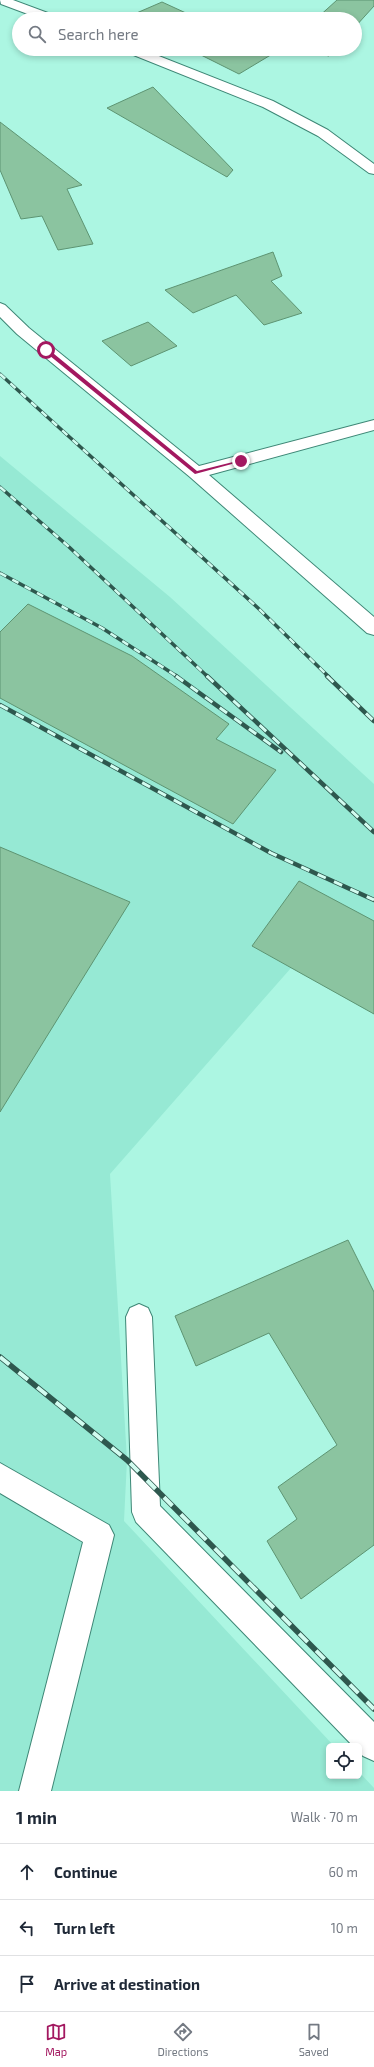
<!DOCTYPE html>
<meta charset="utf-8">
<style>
:root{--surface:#fff;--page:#f6f6f7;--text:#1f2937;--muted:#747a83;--line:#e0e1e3;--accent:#a31860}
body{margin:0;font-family:"Exo 2",sans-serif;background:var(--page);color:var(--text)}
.controls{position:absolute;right:12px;bottom:12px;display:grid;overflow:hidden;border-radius:6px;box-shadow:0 2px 6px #0003}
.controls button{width:36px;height:36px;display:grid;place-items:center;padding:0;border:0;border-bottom:1px solid var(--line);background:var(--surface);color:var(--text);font:20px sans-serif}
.stop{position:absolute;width:12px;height:12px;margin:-9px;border:3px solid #a31860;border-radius:50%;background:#fff}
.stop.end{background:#a31860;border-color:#fff;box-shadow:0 1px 4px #0008}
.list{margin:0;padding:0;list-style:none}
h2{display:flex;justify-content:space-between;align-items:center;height:52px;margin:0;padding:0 16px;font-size:17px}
h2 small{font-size:13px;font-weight:400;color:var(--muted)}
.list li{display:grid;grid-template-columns:26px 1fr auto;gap:12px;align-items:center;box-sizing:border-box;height:56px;padding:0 16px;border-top:1px solid var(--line)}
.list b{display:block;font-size:15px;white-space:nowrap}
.list em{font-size:13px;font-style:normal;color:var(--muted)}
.icon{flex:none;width:22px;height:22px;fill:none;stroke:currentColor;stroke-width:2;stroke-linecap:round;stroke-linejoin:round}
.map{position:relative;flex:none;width:374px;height:1791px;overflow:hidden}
.search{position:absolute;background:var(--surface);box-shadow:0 2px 6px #0003;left:12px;right:12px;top:12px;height:44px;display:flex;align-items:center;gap:10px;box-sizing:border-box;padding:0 14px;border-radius:22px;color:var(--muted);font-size:15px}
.sheet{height:220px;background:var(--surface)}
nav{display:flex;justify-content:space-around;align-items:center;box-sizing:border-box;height:56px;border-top:1px solid var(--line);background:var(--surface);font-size:11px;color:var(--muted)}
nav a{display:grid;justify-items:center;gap:2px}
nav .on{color:var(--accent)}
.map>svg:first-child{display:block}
</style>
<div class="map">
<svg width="374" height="1791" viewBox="0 0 374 1791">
<rect width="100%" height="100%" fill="#acf6e2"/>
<path fill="#96e9d4" d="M0,456L170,597L374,784V1014L291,968L110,1174L127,1460L124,1521L334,1746H329V1776H359V1772L374,1788V1791H0Z"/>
<path fill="#8bc4a0" stroke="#5d9472" d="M337,0H374V6L355,27V19H316Z
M162,2L199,19L203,17L208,19H128L125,18Z
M189,49H278L279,50L239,74Z
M297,49H336L329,56Z
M153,87L233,170L227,177L107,108Z
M0,122L82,185L67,189L93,244L58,250L42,216L21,219L0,170Z
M273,252L282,276L271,281L302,313L264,325L236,295L193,313L165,290Z
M148,322L177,346L131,366L102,341Z
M28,604L132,656L229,724L216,739L276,770L233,824L0,698V632Z
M0,847L130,902L0,1112Z
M299,881L374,921V1014L252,946Z
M348,1240L374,1292V1545L301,1599L267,1541L297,1519L278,1487L337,1445L269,1333L196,1366L175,1316Z"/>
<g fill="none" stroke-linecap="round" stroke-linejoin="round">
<defs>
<path id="lane" d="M139,1304L148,1308L152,1317L160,1506L374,1722V1761L363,1756L359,1752V1746H353L136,1522L132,1512L126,1317L130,1308Z
M0,1463L109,1525L114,1535L51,1791H19L83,1542L0,1493Z"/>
<path id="street" d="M0,0H13L56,16L58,19H41L1,4Z
M124,49H141L273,101L328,130L374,164V174L369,173L318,136L263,107L126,52Z
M0,303L5,305L29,328L199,466L374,420V430L209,475L374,617V635L367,633L190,477L17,334L0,317Z"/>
</defs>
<use href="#lane" stroke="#3e8776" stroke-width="2"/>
<use href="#street" stroke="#3e8776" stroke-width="2"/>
<use href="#lane" fill="#fff" fill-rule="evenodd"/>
<use href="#street" fill="#fff" fill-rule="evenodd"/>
<defs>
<path id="rail-far2" d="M0,374L258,608L329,677
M0,487L68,546L208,677
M0,573L102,628L178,677"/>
<path id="rail-far1" d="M176,676L281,752
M207,676L374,832
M327,676L374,721
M0,705L271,853L374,900"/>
<path id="rail" d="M0,1357L127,1460L374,1709"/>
</defs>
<use href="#rail-far2" stroke="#2e584e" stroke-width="3.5"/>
<use href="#rail-far1" stroke="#2e584e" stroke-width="4.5"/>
<use href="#rail" stroke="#2e584e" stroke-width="5.5"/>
<use href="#rail-far2" stroke="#d2fcf0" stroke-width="2.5" stroke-dasharray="7" stroke-linecap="butt"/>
<use href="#rail-far1" stroke="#d2fcf0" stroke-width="3" stroke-dasharray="9" stroke-linecap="butt"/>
<use href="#rail" stroke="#d2fcf0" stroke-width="4" stroke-dasharray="12" stroke-linecap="butt"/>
</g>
<path fill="#a31860" d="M44,349H48L197,471L241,460L243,461L195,474L44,351Z"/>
</svg>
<div class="controls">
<button><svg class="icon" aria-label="locate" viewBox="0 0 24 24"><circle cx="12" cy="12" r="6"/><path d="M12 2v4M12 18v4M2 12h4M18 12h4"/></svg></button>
</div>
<div class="stop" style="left:46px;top:350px"></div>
<div class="stop end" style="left:241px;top:461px"></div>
<div class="search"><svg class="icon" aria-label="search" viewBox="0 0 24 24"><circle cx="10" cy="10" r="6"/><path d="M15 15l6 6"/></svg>Search here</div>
</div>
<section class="sheet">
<h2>1 min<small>Walk · 70 m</small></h2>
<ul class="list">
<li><svg class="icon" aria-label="ahead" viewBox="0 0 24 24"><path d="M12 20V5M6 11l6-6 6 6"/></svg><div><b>Continue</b></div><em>60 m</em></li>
<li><svg class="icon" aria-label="left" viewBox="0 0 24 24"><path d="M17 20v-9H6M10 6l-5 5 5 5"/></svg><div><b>Turn left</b></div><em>10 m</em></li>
<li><svg class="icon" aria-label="arrive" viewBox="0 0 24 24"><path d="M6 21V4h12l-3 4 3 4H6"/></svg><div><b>Arrive at destination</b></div></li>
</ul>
</section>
<nav>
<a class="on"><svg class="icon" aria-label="map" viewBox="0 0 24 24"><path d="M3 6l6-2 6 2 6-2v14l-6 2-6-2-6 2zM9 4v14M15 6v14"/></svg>Map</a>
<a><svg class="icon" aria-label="directions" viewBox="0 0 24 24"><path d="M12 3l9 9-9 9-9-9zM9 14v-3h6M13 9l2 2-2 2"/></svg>Directions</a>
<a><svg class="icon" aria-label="saved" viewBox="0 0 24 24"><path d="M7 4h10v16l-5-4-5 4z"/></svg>Saved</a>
</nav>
